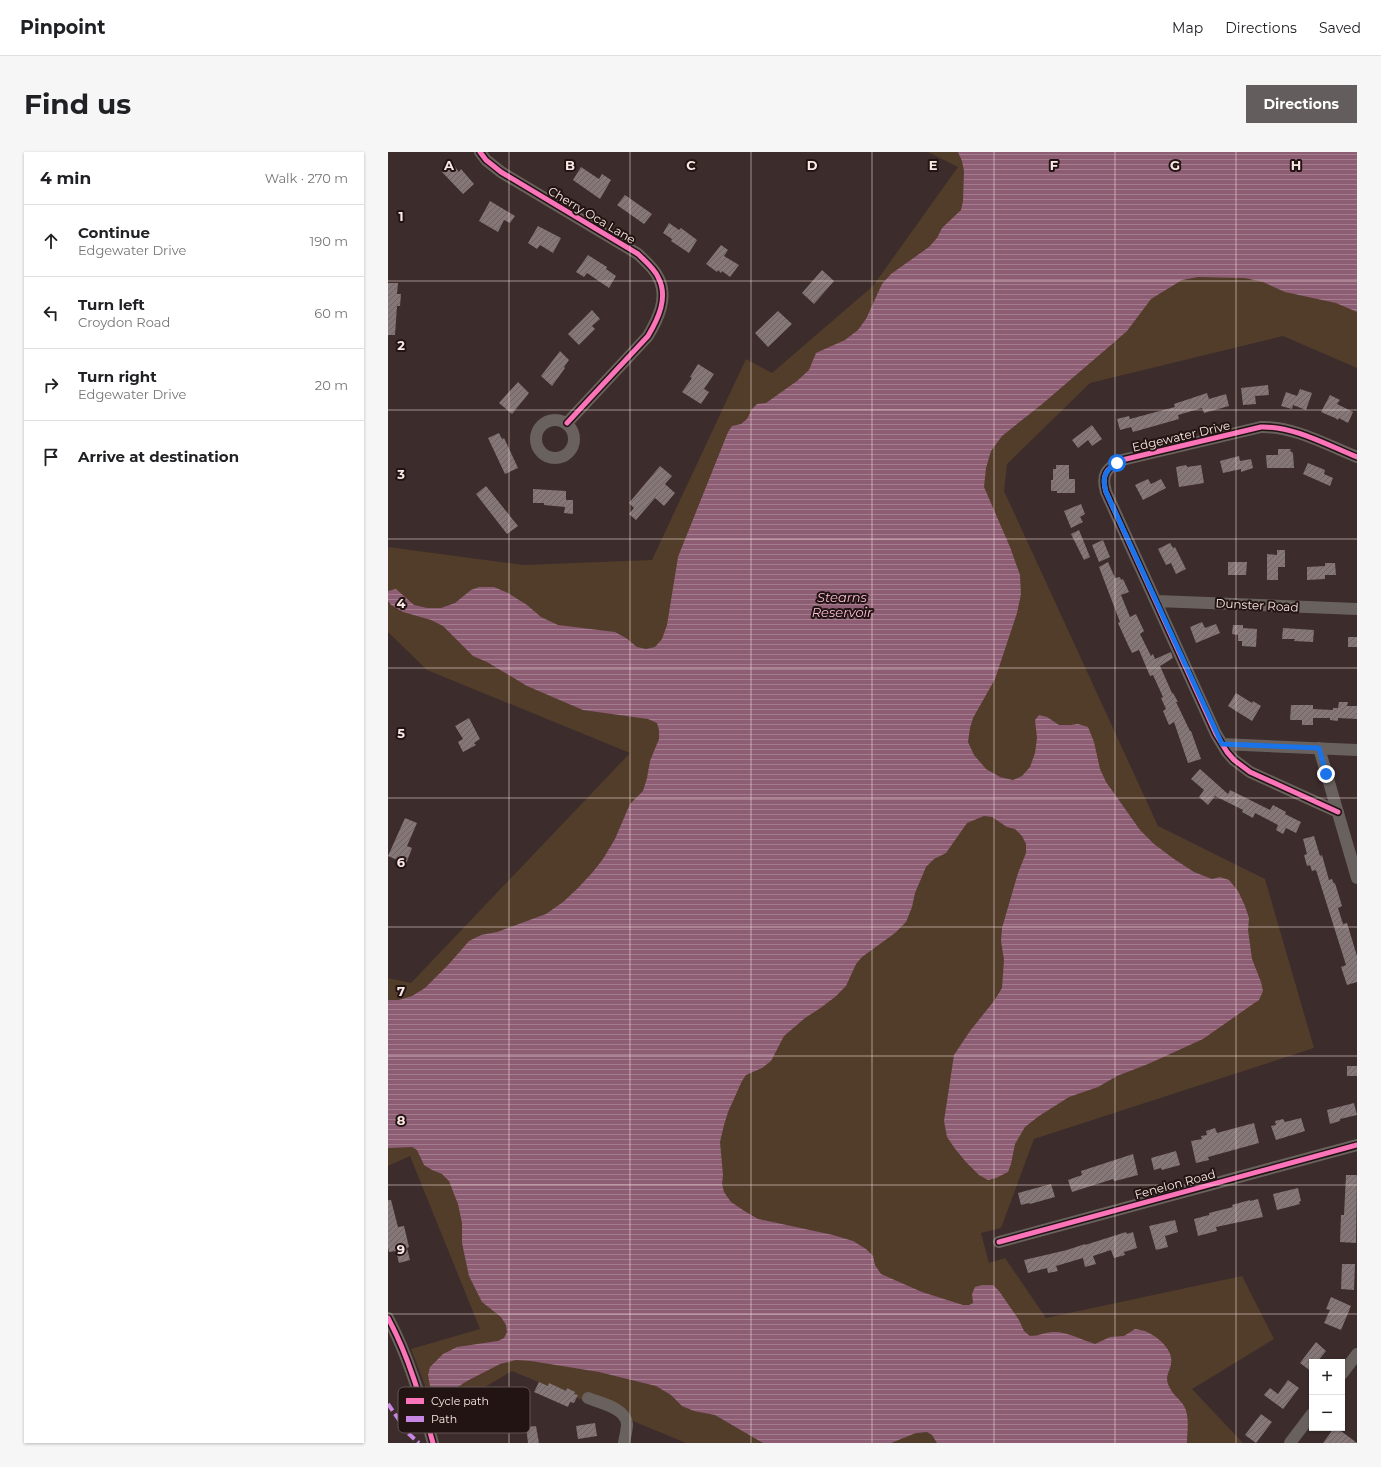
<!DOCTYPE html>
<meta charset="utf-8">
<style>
:root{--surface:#fff;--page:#f6f6f6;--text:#202124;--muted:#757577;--line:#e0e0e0;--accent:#645d5d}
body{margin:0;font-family:Montserrat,sans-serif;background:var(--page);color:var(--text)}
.controls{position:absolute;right:12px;bottom:12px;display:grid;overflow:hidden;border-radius:0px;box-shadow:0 1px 3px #0004}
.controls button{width:36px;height:36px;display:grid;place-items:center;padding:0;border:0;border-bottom:1px solid var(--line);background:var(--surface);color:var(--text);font:20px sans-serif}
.stop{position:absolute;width:12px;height:12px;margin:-9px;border:3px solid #1a73e8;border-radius:50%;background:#fff}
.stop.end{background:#1a73e8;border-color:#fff;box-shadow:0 1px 4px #0008}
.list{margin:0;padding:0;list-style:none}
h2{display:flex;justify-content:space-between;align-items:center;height:52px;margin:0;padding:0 16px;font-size:17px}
h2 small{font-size:13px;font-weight:400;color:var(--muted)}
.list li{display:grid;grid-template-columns:26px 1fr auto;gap:12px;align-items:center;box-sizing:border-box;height:72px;padding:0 16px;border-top:1px solid var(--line)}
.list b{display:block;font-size:15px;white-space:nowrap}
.list p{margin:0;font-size:13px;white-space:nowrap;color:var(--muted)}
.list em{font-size:13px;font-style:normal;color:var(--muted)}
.icon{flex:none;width:22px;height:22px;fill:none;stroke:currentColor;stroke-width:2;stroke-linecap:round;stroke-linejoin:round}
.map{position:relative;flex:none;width:969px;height:1291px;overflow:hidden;border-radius:0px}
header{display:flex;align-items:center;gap:24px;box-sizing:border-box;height:56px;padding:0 20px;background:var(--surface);border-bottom:1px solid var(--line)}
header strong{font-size:19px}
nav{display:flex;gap:22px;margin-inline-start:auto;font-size:14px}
.intro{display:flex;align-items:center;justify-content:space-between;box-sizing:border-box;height:96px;padding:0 24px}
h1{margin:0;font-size:28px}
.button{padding:10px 18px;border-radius:0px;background:var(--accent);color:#fff;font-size:14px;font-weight:700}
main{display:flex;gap:24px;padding:0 24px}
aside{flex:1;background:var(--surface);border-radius:0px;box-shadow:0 1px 3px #0004}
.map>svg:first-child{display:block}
</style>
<header>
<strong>Pinpoint</strong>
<nav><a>Map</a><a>Directions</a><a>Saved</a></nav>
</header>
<div class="intro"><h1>Find us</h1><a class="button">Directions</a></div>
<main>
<aside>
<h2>4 min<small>Walk · 270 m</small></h2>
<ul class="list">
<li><svg class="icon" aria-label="ahead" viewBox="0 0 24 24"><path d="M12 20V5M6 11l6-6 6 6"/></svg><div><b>Continue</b><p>Edgewater Drive</p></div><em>190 m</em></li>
<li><svg class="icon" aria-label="left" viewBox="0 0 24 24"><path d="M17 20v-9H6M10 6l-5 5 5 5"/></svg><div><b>Turn left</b><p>Croydon Road</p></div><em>60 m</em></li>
<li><svg class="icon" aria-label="right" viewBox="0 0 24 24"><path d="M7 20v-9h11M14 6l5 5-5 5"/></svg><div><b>Turn right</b><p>Edgewater Drive</p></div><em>20 m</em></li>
<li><svg class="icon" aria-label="arrive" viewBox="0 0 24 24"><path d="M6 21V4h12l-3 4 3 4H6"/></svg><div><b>Arrive at destination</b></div></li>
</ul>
</aside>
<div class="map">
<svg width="969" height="1291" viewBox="0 0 969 1291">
<defs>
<pattern id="water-rules" width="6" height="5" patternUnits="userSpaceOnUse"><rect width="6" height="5" fill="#8c5d73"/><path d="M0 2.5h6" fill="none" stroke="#a37c8d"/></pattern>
<pattern id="building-hatch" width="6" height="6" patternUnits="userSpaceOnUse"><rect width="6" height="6" fill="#857677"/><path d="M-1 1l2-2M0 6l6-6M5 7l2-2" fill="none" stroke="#6e6263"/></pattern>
</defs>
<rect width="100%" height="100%" fill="#3c2c2b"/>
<path fill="#523d2b" d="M540,0H969V216L895,184L702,231L619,312L616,339L770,674L877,727L926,896L646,987L613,1076L593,1081L601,1111L617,1106L658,1166L854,1124L886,1187L804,1237L855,1291H298L124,1219L47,1264L35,1228L23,1197L92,1177L22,1004L0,1014V826L23,831L242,601L39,518L0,480V395L135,413L264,408L358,207L384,221L485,134L570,15Z"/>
<path fill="url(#water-rules)" d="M570,0H969V160L948,151L897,140L875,130L857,126L810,125L794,128L763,147L739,179L723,193L653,253L614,284L603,299L598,316L596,335L622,395L632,423L633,442L629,461L607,527L585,566L582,576L580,590L586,603L598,617L612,625L625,628L634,624L642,615L647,601L649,586L647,568L651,563L659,565L671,573H683L690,572L700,575L706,590L712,617L718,630L752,678L766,692L786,707L806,720L824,727L832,725L841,728L850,739L857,754L861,766L860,778L864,807L873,830L875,839L871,848L865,852L815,887L760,912L729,924L710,935L681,945L651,964L637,975L627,992L623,1012L620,1020L608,1026L600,1028L591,1023L578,1010L568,998L559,985L556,969L566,903L582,879L606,849L614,836L616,808L613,789L614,776L630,721L638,701V692L634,684L627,677L619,675L604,665L596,664L579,671L558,701L546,707L538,715L527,741L524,755L518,770L507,781L474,805L468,812L458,834L447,845L431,857L417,866L396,884L383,909L374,916L358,923L354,929L340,960L336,973L332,990L335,1023L334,1032L336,1040L343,1050L358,1060L370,1067L445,1083L465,1089L478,1097L485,1104L487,1113L493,1122L534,1140L575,1153H581L585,1151L584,1142L587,1135L594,1133H605L611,1139L631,1168L636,1179L642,1184C651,1184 657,1180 666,1180C680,1180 694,1188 707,1192L722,1185L736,1184L747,1177C751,1178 755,1178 759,1180C770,1185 786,1198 783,1212C782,1219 777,1224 780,1232C784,1243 792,1247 796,1254C802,1264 799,1280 799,1291H549L544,1283L539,1280L528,1281L503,1291H375L327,1263L306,1259L294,1254L283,1243L268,1234L211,1220L143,1209L128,1208L112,1212L79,1229L62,1240L53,1242L46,1239L42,1234L40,1223L42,1215L55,1202L69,1195L110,1189L116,1186L119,1180L118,1173L113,1165L94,1150L81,1124L74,1091V1071L70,1052L61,1029L54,1022L44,1018L36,1013L29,998L24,995L0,996V848H11L24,844L37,836L61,812L81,789L93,783L109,780L158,762L175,750L189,737L204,721L215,707L227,687L242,652L255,639L259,626L262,609L271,587V578L269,571L260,567L195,558L139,534L99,510L85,504L55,474L43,468L15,460L3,453L0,449V439L8,437L26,453L39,456H53L67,451L83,438L91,435H106L120,441L139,453L153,465L170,473L227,480L238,486L249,495L258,497L267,495L274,487L279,473L290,405L340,280L344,274L353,272L359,267L364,257L369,252L378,251L409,229L421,218L428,201L457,188L470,178L478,167L494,132L503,122L541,95L549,86L554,76L573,58L575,49L576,19L574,9Z"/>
<path fill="url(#building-hatch)" d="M64,11L71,20L73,17L86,32L75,42L54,20Z
M193,15L211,27L214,22L223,28L212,47L185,28Z
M237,43L264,62L256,72L229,53Z
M102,49L127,64L122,71L116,68L110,80L91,69Z
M281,71L291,78L293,76L309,88L301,101L283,89L284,87L275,81Z
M150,74L173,86L165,101L152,93L149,97L140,91Z
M333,93L340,98L336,104L351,113L342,125L334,119L333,121L330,118L329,120L318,112Z
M200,103L219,115L218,117L228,124L221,136L199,121L196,125L188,120Z
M434,118L446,129L426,152L414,141Z
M0,131H10L9,142H13L12,154H9L7,183H0Z
M204,158L212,167L204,174L207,177L191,193L180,182Z
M390,159L404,172L380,195L367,181Z
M172,199L181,208L176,215L177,216L164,234L153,224Z
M310,212L326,222L316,237L321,240L313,252L294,240L304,226L302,225Z
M130,230L141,241L124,262L111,251Z
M880,233L881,243L867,244L868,252L855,253L853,236Z
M912,237L924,241L918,258L905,253L904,257L893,254L898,240L909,244Z
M819,241L821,247L838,242L841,254L816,261L814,256L790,263L791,267L745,280L743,275L732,278L729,267L741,264L742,267L768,260L787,255L786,252Z
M942,243L952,248L949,252L965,260L960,271L951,266L950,268L947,266L933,260Z
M704,273L714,287L704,294L700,288L690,296L684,288Z
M111,281L114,287L116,286L130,316L117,322L100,286Z
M890,297H903L902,299L905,301L906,316H879L878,303H890Z
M851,304L852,309L863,307L865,316L853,320V317L835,321L832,309Z
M920,311L937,318L936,322L945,326L942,334L915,322Z
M668,313H681V327H687V341H669V339H663V328H665V317H668Z
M798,313L799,315L813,313L816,331L791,335L788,315Z
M272,314L284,324L277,332L287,341L276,354L267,346L248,368L241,362L246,356L241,351Z
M760,327L763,332L773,327L778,336L755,348L747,333Z
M98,334L130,374L119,382L88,342Z
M145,337L178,339V348H185V362L176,361L177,355L156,353V351H145Z
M693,352L697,362L692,365L695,370L683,376L676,359Z
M691,378L702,405L696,408L683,382Z
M715,388L722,405L711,410L704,393Z
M782,391L785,396L787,395L798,417L788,422L783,411L778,413L770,397Z
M889,398H897V415H890V428H879V402L889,403Z
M720,410L727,426L732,425L733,428L735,427L741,440L733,443L742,465L748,462L756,479L752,482L763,504L765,502L767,507L783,500L785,506L772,514L784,541H785L790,550H788L802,579H803L813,607L800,611L786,570L781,573L775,559L778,557L773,546L775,545L765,523L762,524L751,498L744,501L740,493L730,471L732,470L711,415Z
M840,410H859L858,423H840Z
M937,411H947L948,423H937V427L919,428V415L937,414Z
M814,470L817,476L828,472L832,481L808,491L802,475Z
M845,473H855V476L869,477L868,495L854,494V489H850V483L844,482Z
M895,476L926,478L925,490L906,489L907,487H894Z
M960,485H969V495H960Z
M848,541L864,551L865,549L873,554L864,569L840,554Z
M951,550H960L959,554H969V567L950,566V569L942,568V566H925V573H914V568H902L903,553H925V557L945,558V556H950Z
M81,566L92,587L86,591L88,593L75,600L70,590L75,587L67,574Z
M812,617L840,642L842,638L882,658L885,653L898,660L897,662L913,670L908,681L898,676L895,682L888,678L890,673L867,661L865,666L854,660L855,658L827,644L820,653L811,645L816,638L803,627Z
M17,666L29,671L19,694L24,696L18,712L0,704Z
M926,684L932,704L934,703L941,728L944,727L946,732L947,731L954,754L950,756L955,772L959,771L969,804V830L959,833L953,815L958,813L928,718L924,719L922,713L919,714L916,703L919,702L915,687Z
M959,914H969V924H959Z
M966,951L969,963L952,967V969L942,972L939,958Z
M913,966L917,979L888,988L883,974L888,973L887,969L895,967L897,970Z
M866,971L871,991L820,1005L821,1008L808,1011L803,989L814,987L813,984L819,983L818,979L827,976L829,981Z
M788,999L792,1013L774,1018L773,1016L766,1018L763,1006Z
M745,1002L750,1023L731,1028L726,1029L725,1027L684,1040L680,1028L694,1023L693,1019Z
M958,1023H969L968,1091L952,1090L953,1063H956Z
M663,1032L667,1045L642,1052L641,1051L633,1053L630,1041Z
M910,1036L913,1049L911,1050L912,1052L889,1058L885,1042Z
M870,1047L875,1065L828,1075L829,1079L810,1084L806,1067L821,1063V1061L845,1055L844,1053L862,1048V1049Z
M0,1048H3L10,1075L16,1074L21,1095L19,1096L22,1108L11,1111L8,1099L1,1100L0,1096Z
M787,1068L790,1080L777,1084L780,1095L768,1098L761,1074Z
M738,1080L739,1082L745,1080L749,1096L736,1100L737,1103L726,1106L723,1098L705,1104L708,1112L697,1115L695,1106L668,1114L670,1119L660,1121L659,1116L640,1121L636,1108L679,1098L697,1092V1093Z
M954,1112H967L966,1138L953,1137Z
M943,1145L963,1154L953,1178L936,1171L942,1158L938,1157Z
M928,1190L938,1199L929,1210H924V1220L912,1211Z
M900,1228L911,1236L895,1257L876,1243L882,1236L890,1242Z
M151,1230L160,1234L161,1231L178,1239L179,1236L187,1240L186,1242L190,1243L186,1251L182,1250L180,1255L146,1240Z
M873,1262L884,1270L868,1291L857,1283Z
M207,1271L209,1284L190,1287L188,1274Z
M148,1274L151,1291H140L138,1275Z
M946,1276H949L969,1291H935Z"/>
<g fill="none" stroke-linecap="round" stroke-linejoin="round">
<path stroke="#69615d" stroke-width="12" d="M92,0L98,8L113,20L250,102C257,109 266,116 270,125C281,145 270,167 260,184L179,271
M148 287a19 19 0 1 1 38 0a19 19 0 1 1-38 0Z
M769,449L969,457
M834,592L969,598
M931,596L969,726
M950,660L862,620L846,608L839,600L828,582L718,340C713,323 718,316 734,308L873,275C906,274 939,293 969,305
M611,1090L969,993
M0,1166C21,1205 33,1248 45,1291
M954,1222L969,1202
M200,1246C212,1251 238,1256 239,1272C239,1278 237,1284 236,1291
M902,1291L924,1262"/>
<path stroke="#c787e3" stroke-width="4" stroke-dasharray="8 4" stroke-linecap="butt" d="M0,1252L21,1282L31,1291"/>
<defs>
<path id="cycleway" d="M92,0L98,8L113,20L250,102C257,109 266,116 270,125C281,145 270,167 260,184L179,271
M950,660L862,620L846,608L839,600L828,582L718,340C713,323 718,316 734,308L873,275C906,274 939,293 969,305
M611,1090L969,993
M0,1166C21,1205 33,1248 45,1291"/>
</defs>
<use href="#cycleway" stroke="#211412" stroke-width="8"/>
<use href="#cycleway" stroke="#fb73b8" stroke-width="5"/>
</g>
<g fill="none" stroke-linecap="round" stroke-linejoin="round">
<path stroke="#1a73e8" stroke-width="5" d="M729,311C716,319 714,326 718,340L834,592L931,596L938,622"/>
</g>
<path fill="none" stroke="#fbe7e4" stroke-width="1" stroke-opacity="0.55" d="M121,0V1291M242,0V1291M363,0V1291M484,0V1291M606,0V1291M727,0V1291M848,0V1291M0,129H969M0,258H969M0,387H969M0,516H969M0,646H969M0,775H969M0,904H969M0,1033H969M0,1162H969"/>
<g text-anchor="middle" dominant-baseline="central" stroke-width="4" stroke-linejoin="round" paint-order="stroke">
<g font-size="12" fill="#fbe7e4" stroke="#211412">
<text transform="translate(204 63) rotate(31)">Cherry Oca Lane</text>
<text transform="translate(793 284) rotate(-13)">Edgewater Drive</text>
<text transform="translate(869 453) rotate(3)">Dunster Road</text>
<text transform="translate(787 1032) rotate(-15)">Fenelon Road</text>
</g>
<g font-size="13" font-style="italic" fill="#febddb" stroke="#211412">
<text x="454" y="445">Stearns<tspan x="454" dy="15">Reservoir</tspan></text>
</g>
</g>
<rect x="10" y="1235" width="132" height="46" rx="6" fill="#211412" stroke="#625351" stroke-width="1"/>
<rect x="18" y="1246" width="18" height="6" fill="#fb73b8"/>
<rect x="18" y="1264" width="18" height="6" fill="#c787e3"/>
<g font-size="11" fill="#fbe7e4">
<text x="43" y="1253">Cycle path</text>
<text x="43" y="1271">Path</text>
</g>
<g font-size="13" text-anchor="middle" font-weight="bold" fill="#fbe7e4" stroke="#211412" stroke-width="4" stroke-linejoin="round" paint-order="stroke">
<text x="61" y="18">A</text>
<text x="182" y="18">B</text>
<text x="303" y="18">C</text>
<text x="424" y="18">D</text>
<text x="545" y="18">E</text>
<text x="666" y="18">F</text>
<text x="787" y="18">G</text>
<text x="908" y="18">H</text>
<text x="13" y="69">1</text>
<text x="13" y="198">2</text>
<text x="13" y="327">3</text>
<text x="13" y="456">4</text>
<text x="13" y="586">5</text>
<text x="13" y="715">6</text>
<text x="13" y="844">7</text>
<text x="13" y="973">8</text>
<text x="13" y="1102">9</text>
</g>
</svg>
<div class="controls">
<button>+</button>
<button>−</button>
</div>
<div class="stop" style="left:729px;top:311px"></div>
<div class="stop end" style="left:938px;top:622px"></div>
</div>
</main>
